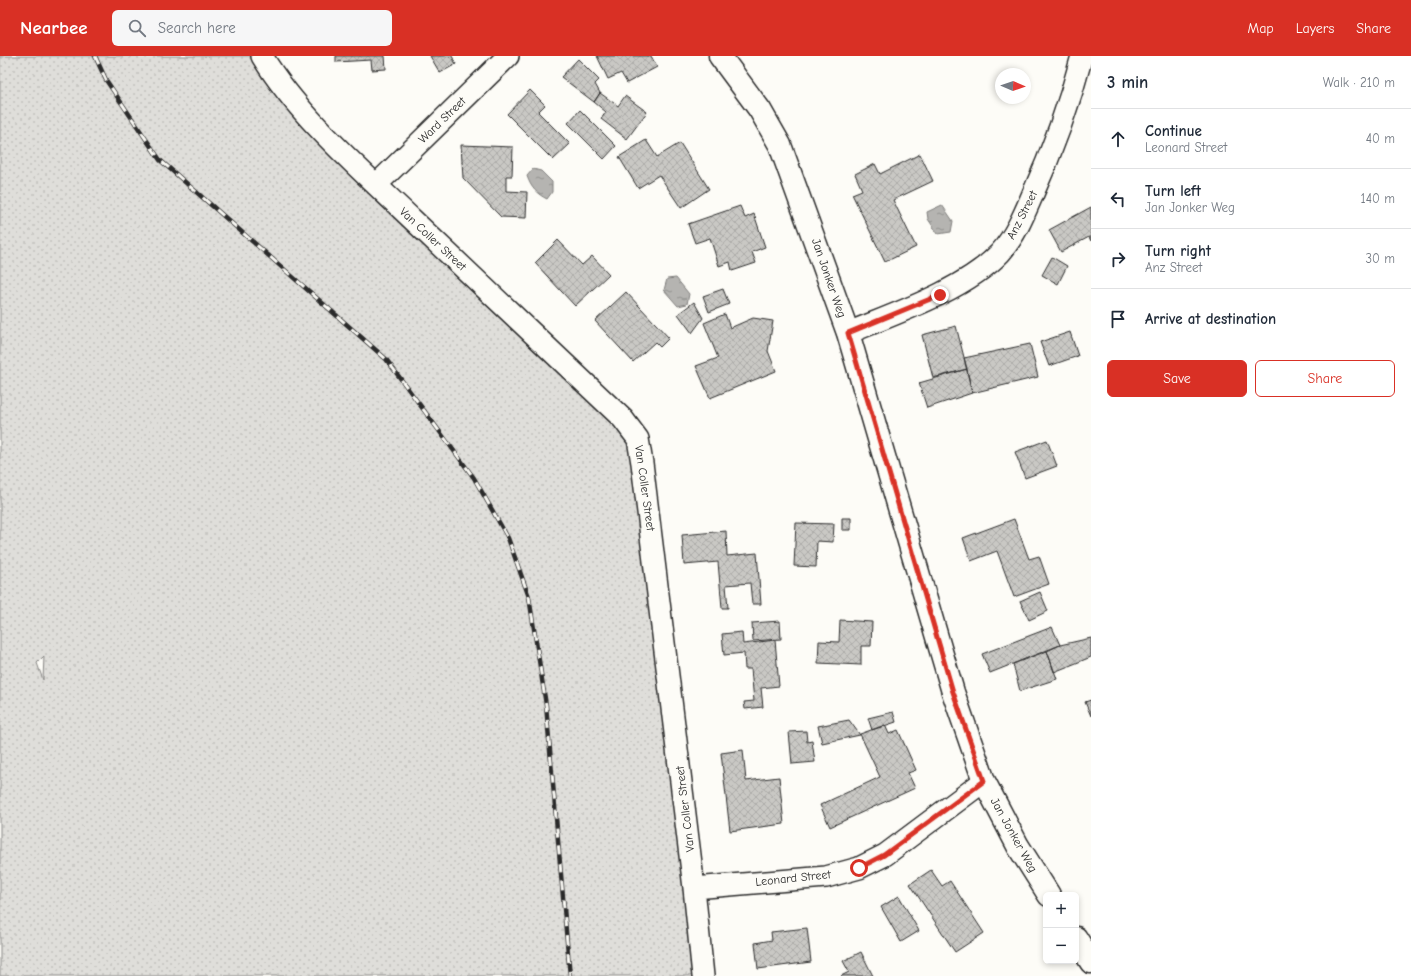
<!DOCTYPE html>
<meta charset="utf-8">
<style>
:root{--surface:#fff;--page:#f6f6f7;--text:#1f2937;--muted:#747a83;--line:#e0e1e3;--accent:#d93025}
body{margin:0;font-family:"Comic Neue",sans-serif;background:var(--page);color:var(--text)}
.controls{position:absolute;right:12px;bottom:12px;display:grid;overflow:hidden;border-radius:6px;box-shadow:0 2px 6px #0003}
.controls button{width:36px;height:36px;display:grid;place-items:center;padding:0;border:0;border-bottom:1px solid var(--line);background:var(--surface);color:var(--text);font:20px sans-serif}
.compass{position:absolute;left:995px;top:12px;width:36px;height:36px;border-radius:50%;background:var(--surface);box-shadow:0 2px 6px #0003;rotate:92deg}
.stop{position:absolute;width:12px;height:12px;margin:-9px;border:3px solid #d93025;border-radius:50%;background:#fff}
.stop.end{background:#d93025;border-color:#fff;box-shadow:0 1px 4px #0008}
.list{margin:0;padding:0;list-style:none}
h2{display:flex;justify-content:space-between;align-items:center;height:52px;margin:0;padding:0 16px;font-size:17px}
h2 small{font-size:13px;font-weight:400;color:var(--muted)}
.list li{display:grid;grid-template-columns:26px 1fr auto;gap:12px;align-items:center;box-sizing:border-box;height:60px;padding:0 16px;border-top:1px solid var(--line)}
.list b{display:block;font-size:15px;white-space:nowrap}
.list p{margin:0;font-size:13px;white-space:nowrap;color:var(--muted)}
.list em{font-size:13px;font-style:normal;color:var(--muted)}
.actions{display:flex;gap:8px;padding:12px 16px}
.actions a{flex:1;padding:9px 0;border:1px solid var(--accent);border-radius:6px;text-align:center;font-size:14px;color:var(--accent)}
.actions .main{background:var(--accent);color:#fff}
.icon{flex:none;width:22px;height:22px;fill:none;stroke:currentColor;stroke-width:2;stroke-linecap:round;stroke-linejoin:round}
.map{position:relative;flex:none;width:1091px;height:920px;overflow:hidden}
header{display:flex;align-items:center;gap:24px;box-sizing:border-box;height:56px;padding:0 20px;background:var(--accent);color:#fff}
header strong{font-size:19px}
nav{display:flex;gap:22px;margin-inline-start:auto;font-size:14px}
.search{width:280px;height:36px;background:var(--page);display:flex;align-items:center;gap:10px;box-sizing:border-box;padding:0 14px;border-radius:6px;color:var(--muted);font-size:15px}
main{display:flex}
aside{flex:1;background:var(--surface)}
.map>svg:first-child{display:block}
</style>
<header>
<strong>Nearbee</strong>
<div class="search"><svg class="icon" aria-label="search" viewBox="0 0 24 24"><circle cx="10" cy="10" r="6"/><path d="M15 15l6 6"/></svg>Search here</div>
<nav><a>Map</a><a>Layers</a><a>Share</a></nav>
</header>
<main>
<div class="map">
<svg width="1091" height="920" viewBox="0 0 1091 920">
<defs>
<pattern id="grass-dots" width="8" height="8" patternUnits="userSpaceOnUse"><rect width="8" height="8" fill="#dfdeda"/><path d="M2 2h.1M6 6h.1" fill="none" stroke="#c0bfbb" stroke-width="1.8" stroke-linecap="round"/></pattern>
<pattern id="water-ripples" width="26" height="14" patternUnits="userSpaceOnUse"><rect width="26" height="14" fill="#b5b4b1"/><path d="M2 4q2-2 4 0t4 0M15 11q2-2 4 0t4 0" fill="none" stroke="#939390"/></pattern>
<pattern id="building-cross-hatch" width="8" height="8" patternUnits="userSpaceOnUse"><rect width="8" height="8" fill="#c9c8c4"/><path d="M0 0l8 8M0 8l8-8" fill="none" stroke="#adaca9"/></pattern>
</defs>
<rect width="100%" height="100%" fill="#fdfcf7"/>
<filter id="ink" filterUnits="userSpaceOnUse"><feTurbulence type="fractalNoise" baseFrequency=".025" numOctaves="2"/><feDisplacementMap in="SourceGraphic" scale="8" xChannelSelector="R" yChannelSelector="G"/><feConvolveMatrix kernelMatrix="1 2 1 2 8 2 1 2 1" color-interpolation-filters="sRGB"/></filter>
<g filter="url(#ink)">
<path fill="url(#grass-dots)" stroke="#858482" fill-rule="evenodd" d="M0,0H262L638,383L703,920H0ZM44,600L43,624L37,607Z"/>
<path fill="url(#water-ripples)" stroke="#7e7d7b" d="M533,113L541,115L552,126V136L547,143C537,138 531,132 527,120Z
M942,149L953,165L951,176L938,178L928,163L927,156Z
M676,222L689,238L687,248L678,250L664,234L667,223Z"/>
<path fill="url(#building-cross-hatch)" stroke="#2b2b2b" d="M336,0H385L386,13L372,14L371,4L336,6Z
M430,0H452L456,8L440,17Z
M597,0H651L657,11L627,27L621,17L608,23Z
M578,3L599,24L595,28L600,37L594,46L561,21Z
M530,34L545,49L538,56L570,88L553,104L507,58Z
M600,37L618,50L625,40L647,56L627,83L601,63L606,56L594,46Z
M580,54L616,90L604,103L568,67Z
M646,84L657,101L680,87L709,133L681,152L659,119L638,132L619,101Z
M461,89L513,91L512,120H506V135L527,136L526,162L501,161L463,122Z
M920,98L933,125L893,144L916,191L885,206L852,138L862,134L855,118L875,108L880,118Z
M740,150L745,162L754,158L765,191L752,196L756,207L732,215L730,206L719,210L710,182L695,187L688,168Z
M1091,151V185L1089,181L1061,196L1049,174Z
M558,184L582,209L592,200L609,218L575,250L535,207Z
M1052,201L1067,210L1058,228L1042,219Z
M723,233L729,248L709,256L703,240Z
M626,236L669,282L660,291L655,286L633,306L595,265Z
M694,246L703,262L692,277L678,258Z
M725,258L730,272L753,262L773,265L768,295L776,315L710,342L696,310L718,302L704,267Z
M956,270L967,313L933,322L922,279Z
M1070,276L1078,300L1049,310L1040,286Z
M1030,288L1038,321L972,337L964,302Z
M967,313L972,337L927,352L919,327Z
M1047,384L1057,410L1025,422L1015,396Z
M842,462H851V474H842Z
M1014,463L1029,503L1039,500L1049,528L1014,541L997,495L971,505L963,482Z
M796,467L834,468L833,486L817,485L816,511L794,510Z
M726,475L727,500L757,497L761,548H752L750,527L726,529L728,552H722L718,506L684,509L682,479Z
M1040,536L1048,555L1029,564L1020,545Z
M840,564L872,566L871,590H861V609L818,607L819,585L839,586Z
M780,565L781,583L753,585L752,567Z
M1052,571L1060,589L990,617L982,598Z
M742,576L743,588L775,584L779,630L761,632L763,651L745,653L744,646L754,645L751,613H745L744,597L724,599L722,578Z
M1091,582V601L1054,616L1047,595L1060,589Z
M1047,595L1057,623L1020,635L1013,608Z
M1091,644V660L1085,646Z
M893,656L896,666L872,674L868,662Z
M849,664L860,679L822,687L818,670Z
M885,669L889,678L898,674L916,714L908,717L915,732L830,771L820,749L880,721L860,678Z
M806,675L807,686L812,685L815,706L792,708L789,676Z
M743,694L746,725L779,721L784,768L730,775L721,697Z
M931,814L942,830L950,825L984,877L955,896L910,828Z
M899,840L919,875L901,886L881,851Z
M807,872L811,906L758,913L755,887L772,884L771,876Z
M861,896L873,920H841L849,916L843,905Z"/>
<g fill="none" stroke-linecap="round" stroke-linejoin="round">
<defs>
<path id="street" d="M262,0C298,60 362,115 413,164C483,230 553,297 623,363L638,383L642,407L694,832L703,920
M376,129L508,0
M848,277C894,258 965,234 1000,197C1015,180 1023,161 1032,140C1053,94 1069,49 1082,0
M694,832L826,821L859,812L885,799L984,725"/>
<path id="secondary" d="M720,0L760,54L780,89L848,277L953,636L984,725L1018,790L1049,839
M1076,882L1091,906"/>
</defs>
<use href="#street" stroke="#2b2b2b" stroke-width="24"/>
<use href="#secondary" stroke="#2b2b2b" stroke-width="25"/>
<use href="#street" stroke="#fdfcf7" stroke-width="21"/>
<use href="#secondary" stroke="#fdfcf7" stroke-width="22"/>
<defs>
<path id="rail" d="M95,0L106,24L160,104L386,303L474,422L508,482L529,541L546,649L570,920"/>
</defs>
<use href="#rail" stroke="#2b2b2b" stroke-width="4.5"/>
<use href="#rail" stroke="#fdfcf7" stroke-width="3" stroke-dasharray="9" stroke-linecap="butt"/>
</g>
</g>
<g fill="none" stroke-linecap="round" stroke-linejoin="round" filter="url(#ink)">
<path stroke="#d93025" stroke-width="5" d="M859,812L884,799L984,725L953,636L848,277L940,239"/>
</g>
<g text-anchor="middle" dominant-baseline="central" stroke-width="3" stroke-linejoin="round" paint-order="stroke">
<g font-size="12" fill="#2b2b2b" stroke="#fdfcf7">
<text transform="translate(442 64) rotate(-44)">Ward Street</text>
<text transform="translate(1022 159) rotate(-63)">Anz Street</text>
<text transform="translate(433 183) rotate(43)">Van Coller Street</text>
<text transform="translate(829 222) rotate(71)">Jan Jonker Weg</text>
<text transform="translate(645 432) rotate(82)">Van Coller Street</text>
<text transform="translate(685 753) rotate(-97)">Van Coller Street</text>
<text transform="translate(1014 779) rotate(61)">Jan Jonker Weg</text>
<text transform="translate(793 822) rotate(-6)">Leonard Street</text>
</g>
</g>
</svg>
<div class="controls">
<button>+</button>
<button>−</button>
</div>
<svg class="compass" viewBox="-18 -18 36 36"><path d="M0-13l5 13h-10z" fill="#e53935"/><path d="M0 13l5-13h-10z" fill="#747a83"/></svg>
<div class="stop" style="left:859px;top:812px"></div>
<div class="stop end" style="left:940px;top:239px"></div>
</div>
<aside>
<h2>3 min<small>Walk · 210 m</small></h2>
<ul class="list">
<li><svg class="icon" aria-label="ahead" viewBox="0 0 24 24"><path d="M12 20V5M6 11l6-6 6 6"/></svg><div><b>Continue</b><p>Leonard Street</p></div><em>40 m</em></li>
<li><svg class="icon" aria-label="left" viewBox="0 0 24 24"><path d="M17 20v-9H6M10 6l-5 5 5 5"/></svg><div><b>Turn left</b><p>Jan Jonker Weg</p></div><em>140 m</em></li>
<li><svg class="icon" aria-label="right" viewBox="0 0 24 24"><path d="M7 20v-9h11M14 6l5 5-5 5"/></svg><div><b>Turn right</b><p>Anz Street</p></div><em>30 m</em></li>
<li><svg class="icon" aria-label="arrive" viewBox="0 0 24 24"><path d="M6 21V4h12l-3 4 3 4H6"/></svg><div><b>Arrive at destination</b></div></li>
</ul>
<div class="actions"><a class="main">Save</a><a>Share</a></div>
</aside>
</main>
